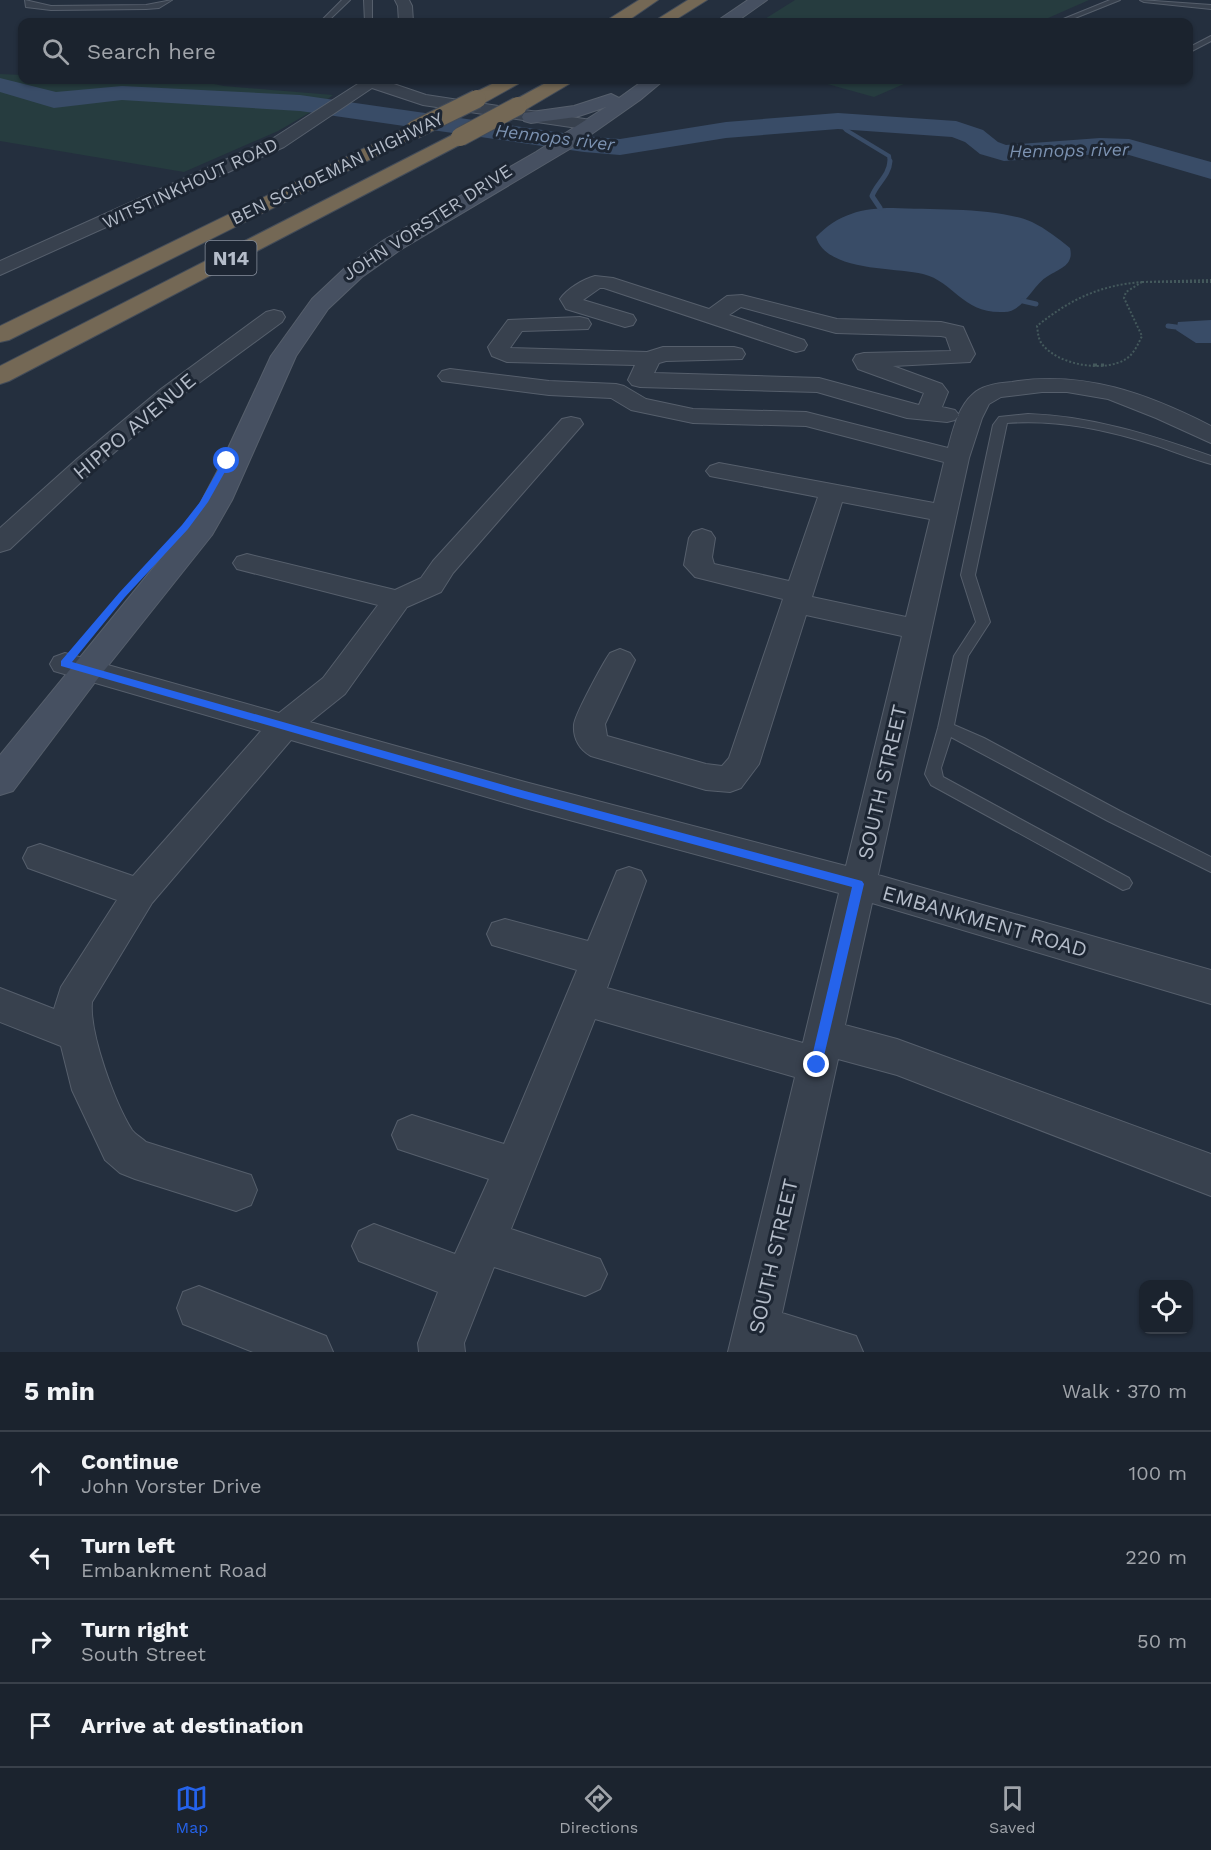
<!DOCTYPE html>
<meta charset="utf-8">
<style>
:root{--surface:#1b232e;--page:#242b36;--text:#f1f3f6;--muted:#a0a4aa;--line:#39404a;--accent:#2563eb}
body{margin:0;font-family:"Work Sans",sans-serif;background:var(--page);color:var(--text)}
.controls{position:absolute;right:18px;bottom:18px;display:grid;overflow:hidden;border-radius:12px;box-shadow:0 2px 4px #0004}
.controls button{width:54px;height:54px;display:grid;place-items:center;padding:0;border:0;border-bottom:2px solid var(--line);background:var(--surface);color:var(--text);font:30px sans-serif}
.stop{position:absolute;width:18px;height:18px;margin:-14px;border:4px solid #2563eb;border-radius:50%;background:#fff}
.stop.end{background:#2563eb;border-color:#fff;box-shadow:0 2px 6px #0008}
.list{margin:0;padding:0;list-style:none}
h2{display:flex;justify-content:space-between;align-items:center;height:78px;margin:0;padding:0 24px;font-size:26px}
h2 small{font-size:20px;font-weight:400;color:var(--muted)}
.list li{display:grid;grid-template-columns:39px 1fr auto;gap:18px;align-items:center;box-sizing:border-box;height:84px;padding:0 24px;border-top:2px solid var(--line)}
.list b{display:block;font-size:22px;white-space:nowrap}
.list p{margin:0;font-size:20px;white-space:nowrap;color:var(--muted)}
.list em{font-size:20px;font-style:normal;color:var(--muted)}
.icon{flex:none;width:33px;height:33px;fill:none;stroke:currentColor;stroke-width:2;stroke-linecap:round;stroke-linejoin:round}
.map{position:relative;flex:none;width:1211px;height:1352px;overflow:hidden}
.search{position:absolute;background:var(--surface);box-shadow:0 2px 4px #0004;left:18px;right:18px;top:18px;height:66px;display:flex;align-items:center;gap:15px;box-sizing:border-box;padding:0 21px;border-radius:12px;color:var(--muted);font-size:22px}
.sheet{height:414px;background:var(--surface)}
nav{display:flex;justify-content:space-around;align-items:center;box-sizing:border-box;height:84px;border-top:2px solid var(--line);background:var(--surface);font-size:16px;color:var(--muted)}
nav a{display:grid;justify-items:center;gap:3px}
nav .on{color:var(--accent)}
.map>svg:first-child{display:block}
</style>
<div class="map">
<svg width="1211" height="1352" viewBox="0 0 1211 1352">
<rect width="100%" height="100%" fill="#242f3e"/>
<path fill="#263c3f" d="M795,0H1089L1039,22H760Z
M0,74L22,75V80H195L224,86L333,95L309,113L278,131L184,172L0,141Z
M813,80H913L874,97Z"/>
<path fill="#394c67" d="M893,208C933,210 996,207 1032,222C1046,229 1058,238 1070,248C1074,265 1061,268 1048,276C1032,285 1024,312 1004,312C962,314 955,282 923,274C894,267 827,272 816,237C838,214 862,208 893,208Z
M1211,320V343H1196L1176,330L1178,322Z"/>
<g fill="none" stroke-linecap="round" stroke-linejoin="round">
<path stroke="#394c67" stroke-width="4" d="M838,121L846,130L889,156L890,163"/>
<path stroke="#394c67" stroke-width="5" d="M880,208L872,196C877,183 889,176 890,161
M1023,301L1036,304
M1168,326L1176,327"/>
<path fill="#394c67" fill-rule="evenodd" d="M0,78L56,92L122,86L300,95L584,136L620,139L726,122L838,113L956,121L983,130L998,142L1006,145L1100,138L1129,139L1211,162V179L1129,155L1100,154L1004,161L980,154L965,142L952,137L838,129L726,138L620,155L584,152L300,111L122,100L54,108L0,92Z"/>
<defs>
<path id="lane" d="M25,0L51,6L146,5L172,0L159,8L146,9L51,10L26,7Z
M342,0H350L327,22H320Z
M364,0H372V22H365Z
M1110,0H1120L1065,22H1056Z
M1140,0L1211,5V9L1144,2Z
M1211,36V41L1188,53V48Z
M1028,414C1092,416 1151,435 1211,456V464C1193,459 1175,452 1158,446C1108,430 1059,419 1007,423L975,575L990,622L968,656L954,725L984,738L1120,811L1211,857V872L1108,821L951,737L941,768L943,777L1129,878L1132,883L1129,888L1123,890L931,785L925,774L938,728L954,656L976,622L961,575L993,425L999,417Z"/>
<path id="street" d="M395,0H409L412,6L413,22H399L398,6Z
M364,80H382L426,95L591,120L597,121L600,125L597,129L591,130L423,105L372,88L284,147L0,275V261L272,139Z
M595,276L613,278L709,309L727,296L742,295L837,319L941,322L963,327L975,354L970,362L893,366L942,384L948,392L942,407L955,410L959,415L955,420L947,422L907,418L817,392L640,387L632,385L628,380L635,365L507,362L492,356L488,347L508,320L580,317L588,319L591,324L588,329L522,331L510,348L647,352L663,347H734L742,349L745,354L742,359L666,361L659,363L654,373L819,378L919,405L924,393L858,369L853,360L856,355L864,353L951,351L946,337L941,336L836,333L741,307L729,315L804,340L807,345L804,350L796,352L604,288H600L583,300L633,315L636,320L633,325L625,327L566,309L560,299C567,289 583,279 595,276Z
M274,310L282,312L285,317L282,322L177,399L95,469L10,549L0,552V528L77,459L161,389L266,312Z
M450,369L549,381L616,384L624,386L646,399L693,409L806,412L948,448C953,430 958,407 973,394C982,385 999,383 1012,382C1084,370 1148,394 1211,426V443L1156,418L1108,399L1067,392H1042L1001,397L989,404L982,418L969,458L878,875L1211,970V1004L872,903L845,1025L897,1039L1211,1154V1196L897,1075L838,1059L782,1313L856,1336L863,1352H728L795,1077L595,1019L511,1229L600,1259L607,1274L600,1289L585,1296L494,1267L464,1343L465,1352H419L418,1343L438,1292L359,1261L352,1246L359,1231L374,1224L455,1254L489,1179L398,1149L392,1135L398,1121L412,1115L504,1144L577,970L492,945L487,934L492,923L505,919L588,941L617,871L629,867L641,871L646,881L607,988L803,1043L839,893L525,808L291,740L152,903L92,1002C89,1033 115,1103 132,1130C136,1135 142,1138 146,1142L251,1175L257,1190L251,1205L236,1211L135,1179L120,1173L105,1160L72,1090L61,1046L0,1022V988L54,1009L61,987L117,900L28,868L23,858L28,848L40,844L133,876L261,731L54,671L50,664L54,657L65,653L279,713L323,678L378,605L237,569L233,563L237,557L247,554L395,590L421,578L433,561L562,419L571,417L580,419L583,424L453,573L441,592L407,607L345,694L310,722L525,782L846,866L902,636L806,615L759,764L741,788L730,792L706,790L591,756C580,750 573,739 574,725C574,716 603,663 610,653L620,649L630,653L635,660L605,724L607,736L706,764L722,766L729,758L783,599L695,577L684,565L689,538L693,532L702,529L711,532L715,538L712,557L714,564L789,581L818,497L710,476L706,471L710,466L719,463L934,503L944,462L806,426L693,423L631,410L611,398L549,395L442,381L438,376L442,371ZM842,502L930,519L906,617L812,597Z
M199,1286L326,1336L333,1352H253L183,1324L177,1308L183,1292Z"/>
<path id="secondary" d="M748,0H767L736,22H718L720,19Z
M644,80H664L640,100L573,147L400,250L362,277L328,309L296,356L232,500L212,535L99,677L13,791L0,795V755L190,523L217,472L271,356L312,299L346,267L384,240L536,152L606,107L576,117L531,123L524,121L522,117L524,113L574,106L611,94L619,98Z"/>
<path id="highway" d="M639,0H658L626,22H607L609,19Z
M688,0H707L672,22H653Z
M500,80H521L518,84L484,103H470L468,99L470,95Z
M551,80H572L569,84L525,110H511L509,106L511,102Z
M414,124L421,126L424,130L421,134L9,340L0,342V326Z
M460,131L467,133L470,137L467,141L9,381L0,384V366Z"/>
</defs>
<use href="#lane" stroke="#565f6c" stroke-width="2"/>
<use href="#street" stroke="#565f6c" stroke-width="2"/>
<use href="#secondary" stroke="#565f6c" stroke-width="2"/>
<use href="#highway" stroke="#434c59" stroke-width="2"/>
<path stroke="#44595c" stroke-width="2" stroke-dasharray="2 2" stroke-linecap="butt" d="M1142,282L1126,292L1124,298L1142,336C1138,344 1134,354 1126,359C1104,373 1058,365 1042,344C1038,339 1038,332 1037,326C1069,300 1100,285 1142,282Z
M1142,282L1211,280
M1142,282H1211"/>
<path stroke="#44595c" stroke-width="3" stroke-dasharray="4 4" stroke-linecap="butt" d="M1093,365H1104"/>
<use href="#lane" fill="#38414e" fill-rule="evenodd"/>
<use href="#street" fill="#38414e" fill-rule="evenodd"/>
<use href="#secondary" fill="#465061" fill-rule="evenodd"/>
<use href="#highway" fill="#746855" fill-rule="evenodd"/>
<defs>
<path id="highway-bridge" d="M414,130L477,99
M460,137L518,106"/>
</defs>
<use href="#highway-bridge" stroke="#434c59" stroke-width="20" stroke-linecap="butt"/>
<use href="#highway-bridge" stroke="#746855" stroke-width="18"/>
</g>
<path fill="#2563eb" d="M227,459L231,461L208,502L188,529L125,597L72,662L525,791L862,881L864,884L821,1069H812L810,1065L852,887L525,799L61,666V661L119,593L182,525L200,502L223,461Z"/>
<g text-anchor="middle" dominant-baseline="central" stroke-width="6" stroke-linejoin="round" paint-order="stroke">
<g font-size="18" font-style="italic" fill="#7c92b1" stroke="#1d2633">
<text transform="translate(555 137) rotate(7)">Hennops river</text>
<text transform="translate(1069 150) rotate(-1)">Hennops river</text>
</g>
<g font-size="18" fill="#b4bcc9" stroke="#1d2633">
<text transform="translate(337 168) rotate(-26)">BEN SCHOEMAN HIGHWAY</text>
<text transform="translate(190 183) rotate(-25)">WITSTINKHOUT ROAD</text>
<text transform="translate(427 222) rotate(-33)">JOHN VORSTER DRIVE</text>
</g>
<rect fill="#1d2633" stroke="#878f9c" stroke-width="1.5" x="205.5" y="241" width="51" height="34" rx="4.5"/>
<g font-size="20" font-weight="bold" fill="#b4bcc9">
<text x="231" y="258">N14</text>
</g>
<g font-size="21" fill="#b4bcc9" stroke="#1d2633">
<text transform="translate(134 426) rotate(-40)">HIPPO AVENUE</text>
<text transform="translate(882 782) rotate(-77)">SOUTH STREET</text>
<text transform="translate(985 921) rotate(16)">EMBANKMENT ROAD</text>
<text transform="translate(773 1256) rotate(-77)">SOUTH STREET</text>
</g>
</g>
</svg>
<div class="controls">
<button><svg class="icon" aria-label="locate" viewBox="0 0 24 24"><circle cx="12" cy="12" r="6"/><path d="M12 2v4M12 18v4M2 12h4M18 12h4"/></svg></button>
</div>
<div class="stop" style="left:227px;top:461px"></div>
<div class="stop end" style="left:817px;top:1065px"></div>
<div class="search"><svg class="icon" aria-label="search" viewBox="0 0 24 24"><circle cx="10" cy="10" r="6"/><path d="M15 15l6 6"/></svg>Search here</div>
</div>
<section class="sheet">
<h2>5 min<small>Walk · 370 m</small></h2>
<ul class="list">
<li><svg class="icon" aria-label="ahead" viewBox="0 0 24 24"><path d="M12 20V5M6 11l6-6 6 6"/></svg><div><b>Continue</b><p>John Vorster Drive</p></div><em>100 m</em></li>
<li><svg class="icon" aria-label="left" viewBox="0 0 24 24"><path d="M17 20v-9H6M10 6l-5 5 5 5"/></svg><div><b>Turn left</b><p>Embankment Road</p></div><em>220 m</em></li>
<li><svg class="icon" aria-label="right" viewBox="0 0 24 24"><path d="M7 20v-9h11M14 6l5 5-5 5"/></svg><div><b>Turn right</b><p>South Street</p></div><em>50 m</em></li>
<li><svg class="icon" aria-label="arrive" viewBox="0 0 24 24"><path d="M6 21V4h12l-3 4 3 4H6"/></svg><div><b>Arrive at destination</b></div></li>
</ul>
</section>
<nav>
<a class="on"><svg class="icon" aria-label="map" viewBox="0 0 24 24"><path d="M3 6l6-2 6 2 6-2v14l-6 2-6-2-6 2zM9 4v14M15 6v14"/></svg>Map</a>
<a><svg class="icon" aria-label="directions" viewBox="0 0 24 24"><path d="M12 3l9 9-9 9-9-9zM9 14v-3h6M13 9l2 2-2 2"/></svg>Directions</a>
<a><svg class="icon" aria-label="saved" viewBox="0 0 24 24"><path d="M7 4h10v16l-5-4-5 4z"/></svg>Saved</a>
</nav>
